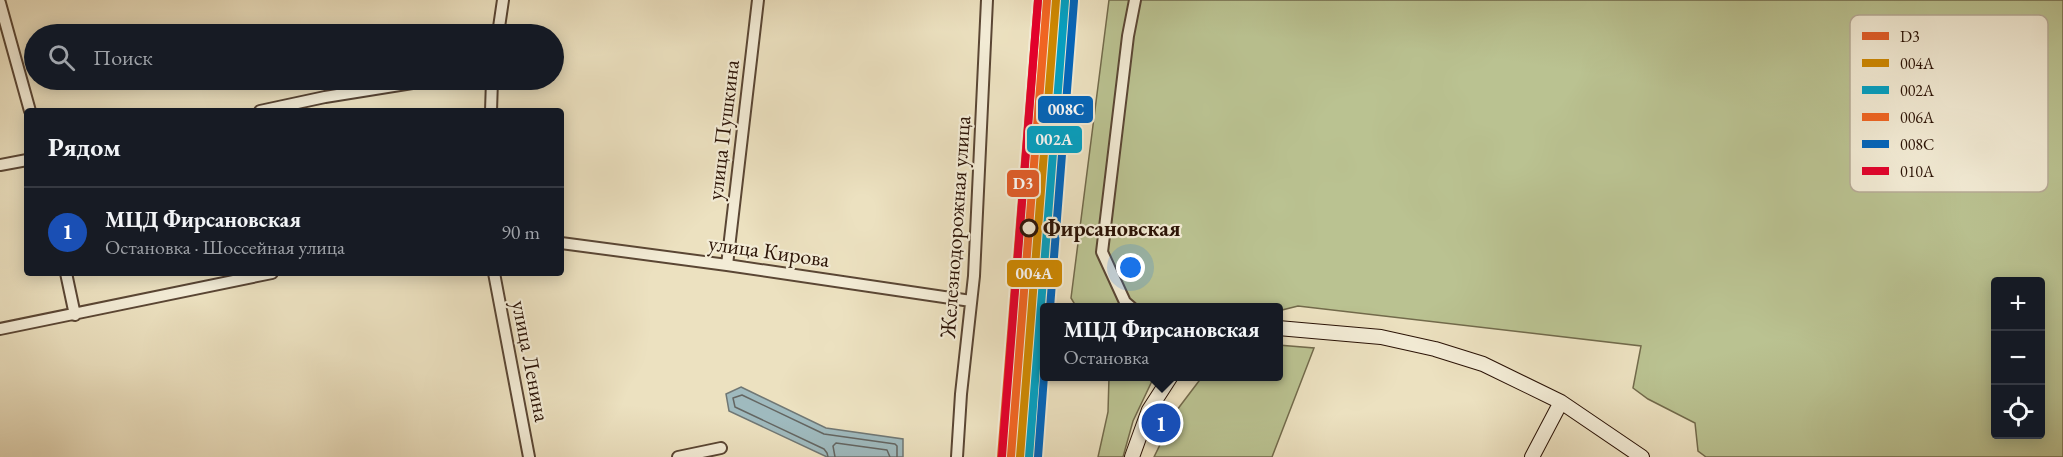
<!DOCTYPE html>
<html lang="ru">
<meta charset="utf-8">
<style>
:root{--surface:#171b24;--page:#242831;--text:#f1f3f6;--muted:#9ea1a6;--line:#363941;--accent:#8c9099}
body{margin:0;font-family:"EB Garamond",serif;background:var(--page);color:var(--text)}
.controls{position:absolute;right:18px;bottom:18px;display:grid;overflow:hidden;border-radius:6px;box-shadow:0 3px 15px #0003}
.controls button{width:54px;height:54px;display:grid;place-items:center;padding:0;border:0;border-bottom:2px solid var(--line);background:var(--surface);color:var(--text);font:30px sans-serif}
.you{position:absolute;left:1131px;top:268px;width:21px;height:21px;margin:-15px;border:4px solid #fff;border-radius:50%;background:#1a73e8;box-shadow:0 0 0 9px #1a73e833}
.badge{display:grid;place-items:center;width:39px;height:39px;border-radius:50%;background:var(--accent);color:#fff;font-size:20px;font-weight:700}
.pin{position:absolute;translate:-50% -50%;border:3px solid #fff;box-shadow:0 2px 6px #0006}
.popup{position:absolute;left:1040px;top:303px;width:243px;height:78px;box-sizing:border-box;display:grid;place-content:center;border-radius:6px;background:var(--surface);filter:drop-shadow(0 2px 4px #0005);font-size:20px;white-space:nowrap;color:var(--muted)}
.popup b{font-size:22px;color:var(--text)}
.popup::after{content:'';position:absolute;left:50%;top:100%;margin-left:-12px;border:12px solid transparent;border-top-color:var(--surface)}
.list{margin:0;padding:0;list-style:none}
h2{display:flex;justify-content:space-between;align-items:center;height:78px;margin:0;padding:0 24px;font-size:26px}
h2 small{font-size:20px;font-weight:400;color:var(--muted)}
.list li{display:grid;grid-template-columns:39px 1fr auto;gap:18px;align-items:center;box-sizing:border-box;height:90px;padding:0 24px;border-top:2px solid var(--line)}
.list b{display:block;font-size:22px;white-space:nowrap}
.list p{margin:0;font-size:20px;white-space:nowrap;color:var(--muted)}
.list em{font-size:20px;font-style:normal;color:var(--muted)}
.icon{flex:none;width:33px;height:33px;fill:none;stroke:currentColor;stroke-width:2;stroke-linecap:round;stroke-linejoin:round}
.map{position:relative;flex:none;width:2063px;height:457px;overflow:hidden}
.search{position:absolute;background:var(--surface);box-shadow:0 3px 15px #0003;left:24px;top:24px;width:540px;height:66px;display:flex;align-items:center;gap:15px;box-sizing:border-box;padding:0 21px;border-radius:33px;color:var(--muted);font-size:22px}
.panel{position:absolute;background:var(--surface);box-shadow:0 3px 15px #0003;left:24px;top:108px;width:540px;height:168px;border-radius:6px}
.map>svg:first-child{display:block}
</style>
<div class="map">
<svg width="2063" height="457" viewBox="0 0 2063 457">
<rect width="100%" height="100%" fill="#ece1c0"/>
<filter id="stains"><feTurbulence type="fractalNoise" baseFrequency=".00333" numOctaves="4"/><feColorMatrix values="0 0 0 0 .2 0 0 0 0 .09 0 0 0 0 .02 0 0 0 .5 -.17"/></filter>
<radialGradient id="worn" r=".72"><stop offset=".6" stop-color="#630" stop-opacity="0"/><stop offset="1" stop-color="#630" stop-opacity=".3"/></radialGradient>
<path fill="#bac291" stroke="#726a4b" stroke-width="1.5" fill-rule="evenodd" d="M1109,0H2063V457H1706L1698,451L1695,423L1648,399L1633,388L1641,346L1298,306L1278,311V308H1077L1071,298ZM1996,282H2040V434H1996Z
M1278,345L1314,348L1272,457H1154L1177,410L1202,377L1278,376Z
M1109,377H1156L1153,379L1133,421L1123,457H1098L1108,412Z"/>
<path fill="#9fbabe" stroke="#707774" stroke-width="1.5" d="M741,387L826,428L903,439V457H827L729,411L726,394Z"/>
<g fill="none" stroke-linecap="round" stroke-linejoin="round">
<path stroke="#646662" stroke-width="1.5" d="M828,457L827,453L824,449L735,407L733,398L742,395L824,434L895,444L897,446V457
M835,457L833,446L836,443L887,450L890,457"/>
<defs>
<path id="street" d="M0,3L30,111
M498,34L503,0
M260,111L325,97L431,80
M491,111L492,80
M0,165L27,160
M561,243L727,265L971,301
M727,265L758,0
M66,273L75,315
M494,273L529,457
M1132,308L1125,302L1102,252L1128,36L1135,0
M0,329L272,273
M678,457L721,448
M957,457L961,394L974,276L987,0"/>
<path id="secondary" d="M1278,328L1381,337L1435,349L1483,364L1561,402L1642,457
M1132,457L1149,410L1171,376
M1532,457L1561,402"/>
</defs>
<use href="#street" stroke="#5a4634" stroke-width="14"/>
<use href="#secondary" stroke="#2a1205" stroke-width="16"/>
<use href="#street" stroke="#f3ecd6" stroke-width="10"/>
<use href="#secondary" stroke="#f3ecd6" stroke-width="14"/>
<defs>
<path id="rail-1" d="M1001,457L1038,0"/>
<path id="rail-2" d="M1020,457L1056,0"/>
<path id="rail-3" d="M1029,457L1065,1"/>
<path id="rail-4" d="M1011,456L1047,0"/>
<path id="rail-5" d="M1050,308L1074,1
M1038,457L1044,376"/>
<path id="rail-6" d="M1002,456L1038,0"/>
</defs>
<use href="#rail-1" stroke="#f3ecd6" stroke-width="12"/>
<use href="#rail-2" stroke="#f3ecd6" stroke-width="12"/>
<use href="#rail-3" stroke="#f3ecd6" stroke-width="12"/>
<use href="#rail-4" stroke="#f3ecd6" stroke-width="12"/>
<use href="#rail-5" stroke="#f3ecd6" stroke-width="12"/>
<use href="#rail-6" stroke="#f3ecd6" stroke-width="12"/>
<use href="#rail-1" stroke="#e15d29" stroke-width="8"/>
<use href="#rail-2" stroke="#ce8801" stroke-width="8"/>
<use href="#rail-3" stroke="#02a1c4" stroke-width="8"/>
<use href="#rail-4" stroke="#f26522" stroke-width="8"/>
<use href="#rail-5" stroke="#0065bd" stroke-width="8"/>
<use href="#rail-6" stroke="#e4002b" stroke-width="8"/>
</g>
<circle fill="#f3ecd6" stroke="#2a1205" stroke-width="3" cx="1029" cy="228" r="8"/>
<g text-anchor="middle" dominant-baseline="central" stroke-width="4.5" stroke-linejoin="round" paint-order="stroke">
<g font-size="22" fill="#2a1205" stroke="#f3ecd6">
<text transform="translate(723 130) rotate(-83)">улица Пушкина</text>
<text transform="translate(955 227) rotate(-86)">Железнодорожная улица</text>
<text transform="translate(769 251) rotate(8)">улица Кирова</text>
<text transform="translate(531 361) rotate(79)">улица Ленина</text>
</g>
<g font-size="22" font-weight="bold" fill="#2a1205" stroke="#f3ecd6" text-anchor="start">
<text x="1043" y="228">Фирсановская</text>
</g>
</g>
<rect x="1850" y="15" width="198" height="177" rx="9" fill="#f3ecd6" stroke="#b7ab97" stroke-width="1.5"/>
<rect x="1862" y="32" width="27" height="8" fill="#e15d29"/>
<rect x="1862" y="59" width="27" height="8" fill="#ce8801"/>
<rect x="1862" y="86" width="27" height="8" fill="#02a1c4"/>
<rect x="1862" y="113" width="27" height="8" fill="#f26522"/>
<rect x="1862" y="140" width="27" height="8" fill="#0065bd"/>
<rect x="1862" y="167" width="27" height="8" fill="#e4002b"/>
<g font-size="16" fill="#2a1205">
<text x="1900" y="42">D3</text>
<text x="1900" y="69">004А</text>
<text x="1900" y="96">002А</text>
<text x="1900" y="123">006А</text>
<text x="1900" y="150">008С</text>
<text x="1900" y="177">010А</text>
</g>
<g stroke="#f3ecd6" stroke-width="2">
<rect x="1037" y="95" width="57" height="29" rx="6" fill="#0065bd"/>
<rect x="1026" y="125" width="57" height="29" rx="6" fill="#02a1c4"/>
<rect x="1006" y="169" width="34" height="29" rx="6" fill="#e15d29"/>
<rect x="1006" y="259" width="57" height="29" rx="6" fill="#ce8801"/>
</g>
<g font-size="16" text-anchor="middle" font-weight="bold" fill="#fff">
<text x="1066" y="115">008С</text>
<text x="1054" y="145">002А</text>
<text x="1023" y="189">D3</text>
<text x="1034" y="279">004А</text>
</g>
<rect width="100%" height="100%" filter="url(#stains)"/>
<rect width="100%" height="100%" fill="url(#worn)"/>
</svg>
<div class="controls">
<button>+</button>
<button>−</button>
<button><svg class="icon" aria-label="locate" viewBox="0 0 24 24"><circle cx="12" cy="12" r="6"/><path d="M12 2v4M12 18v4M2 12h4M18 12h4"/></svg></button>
</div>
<div class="you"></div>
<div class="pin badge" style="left:1161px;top:423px;background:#1a4fb4">1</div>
<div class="popup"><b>МЦД Фирсановская</b>Остановка</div>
<div class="search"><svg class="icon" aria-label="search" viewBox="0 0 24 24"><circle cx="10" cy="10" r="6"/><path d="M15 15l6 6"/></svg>Поиск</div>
<section class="panel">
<h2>Рядом<small></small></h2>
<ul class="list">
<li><span class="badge" style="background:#1a4fb4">1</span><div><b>МЦД Фирсановская</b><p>Остановка · Шоссейная улица</p></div><em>90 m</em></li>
</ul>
</section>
</div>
